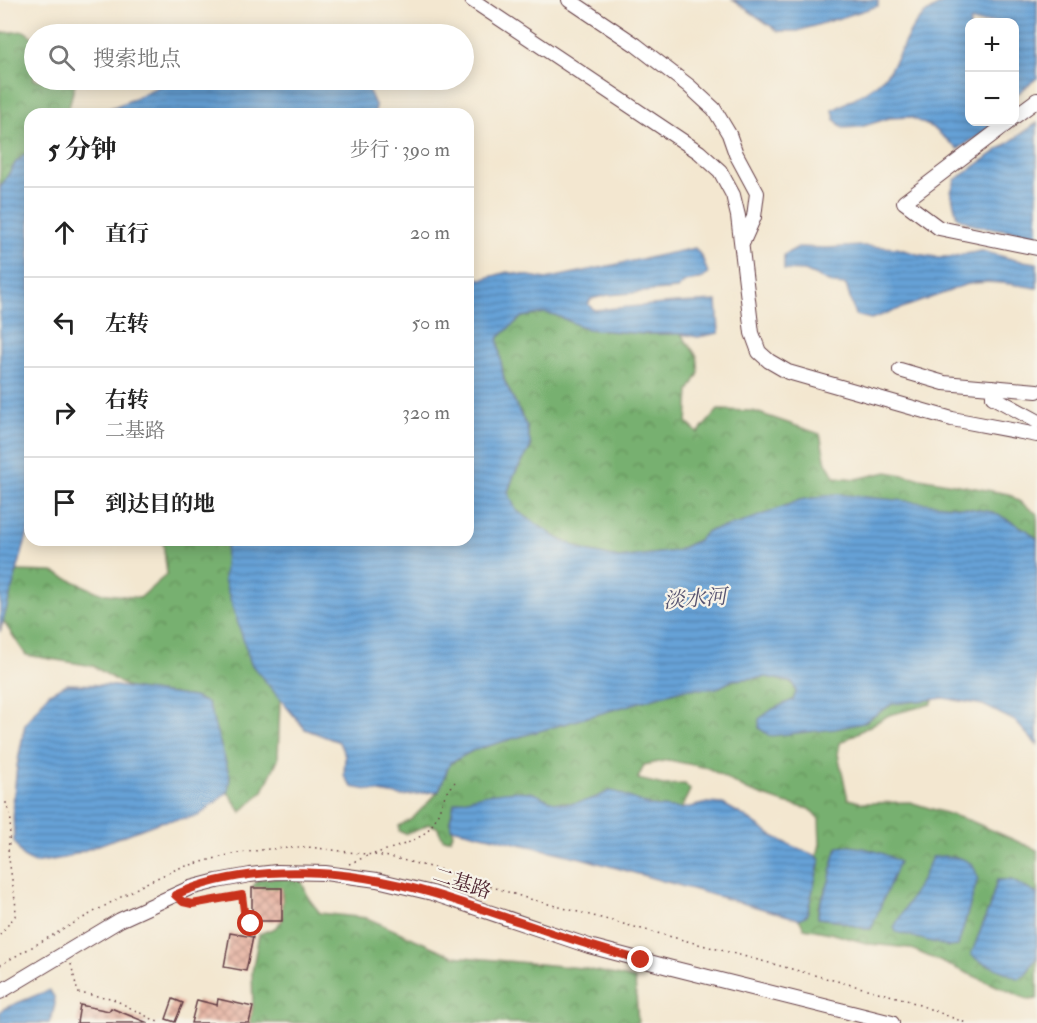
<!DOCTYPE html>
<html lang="zh">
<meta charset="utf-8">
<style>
:root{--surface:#fff;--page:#f6f6f6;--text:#222;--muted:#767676;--line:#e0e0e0}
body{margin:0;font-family:"IM FELL Double Pica","Noto Serif SC",serif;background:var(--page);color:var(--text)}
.controls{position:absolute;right:18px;top:18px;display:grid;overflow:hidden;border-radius:12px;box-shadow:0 3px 15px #0003}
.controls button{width:54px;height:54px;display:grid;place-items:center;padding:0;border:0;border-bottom:2px solid var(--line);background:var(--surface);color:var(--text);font:30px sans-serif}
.stop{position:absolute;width:18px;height:18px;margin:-14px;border:4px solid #c8321e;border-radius:50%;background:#fff}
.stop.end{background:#c8321e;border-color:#fff;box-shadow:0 2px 6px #0008}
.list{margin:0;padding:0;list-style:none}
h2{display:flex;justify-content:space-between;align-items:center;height:78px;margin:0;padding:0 24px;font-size:26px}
h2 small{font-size:20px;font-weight:400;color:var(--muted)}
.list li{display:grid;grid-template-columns:39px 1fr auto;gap:18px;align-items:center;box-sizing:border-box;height:90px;padding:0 24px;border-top:2px solid var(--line)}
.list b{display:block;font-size:22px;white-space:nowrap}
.list p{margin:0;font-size:20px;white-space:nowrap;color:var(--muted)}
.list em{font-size:20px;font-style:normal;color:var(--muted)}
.icon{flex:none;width:33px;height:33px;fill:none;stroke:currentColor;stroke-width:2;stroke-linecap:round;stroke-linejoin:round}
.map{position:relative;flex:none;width:1037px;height:1023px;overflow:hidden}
.search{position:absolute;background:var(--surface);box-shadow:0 3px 15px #0003;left:24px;top:24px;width:450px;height:66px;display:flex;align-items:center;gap:15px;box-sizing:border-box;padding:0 21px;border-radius:33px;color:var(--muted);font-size:22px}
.panel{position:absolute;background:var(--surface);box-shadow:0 3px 15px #0003;left:24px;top:108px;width:450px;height:438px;border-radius:18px}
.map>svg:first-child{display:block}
</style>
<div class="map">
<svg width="1037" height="1023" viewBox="0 0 1037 1023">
<defs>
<pattern id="forest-crowns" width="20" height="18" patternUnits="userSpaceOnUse" patternTransform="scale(1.5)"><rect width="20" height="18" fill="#77b06f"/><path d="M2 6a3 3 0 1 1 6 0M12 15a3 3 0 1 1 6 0" fill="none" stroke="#648f5b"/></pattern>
<pattern id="water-rules" width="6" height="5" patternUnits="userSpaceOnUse" patternTransform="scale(1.5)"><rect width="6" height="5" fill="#66a2d7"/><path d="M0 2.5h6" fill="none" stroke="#5683af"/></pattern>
<pattern id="building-cross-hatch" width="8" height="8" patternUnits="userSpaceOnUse" patternTransform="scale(1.5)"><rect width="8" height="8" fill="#e6b2a1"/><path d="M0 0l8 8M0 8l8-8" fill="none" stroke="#bc9083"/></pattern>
</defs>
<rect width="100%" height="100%" fill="#f7f3e8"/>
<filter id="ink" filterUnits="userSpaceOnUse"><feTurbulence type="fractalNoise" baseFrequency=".0167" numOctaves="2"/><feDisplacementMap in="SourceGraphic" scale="12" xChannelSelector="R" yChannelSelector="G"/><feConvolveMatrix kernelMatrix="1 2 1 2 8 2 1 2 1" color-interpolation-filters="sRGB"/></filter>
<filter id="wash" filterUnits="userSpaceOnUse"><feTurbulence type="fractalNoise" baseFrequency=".008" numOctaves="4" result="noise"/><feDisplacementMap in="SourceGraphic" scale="24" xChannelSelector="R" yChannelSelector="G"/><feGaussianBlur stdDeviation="1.35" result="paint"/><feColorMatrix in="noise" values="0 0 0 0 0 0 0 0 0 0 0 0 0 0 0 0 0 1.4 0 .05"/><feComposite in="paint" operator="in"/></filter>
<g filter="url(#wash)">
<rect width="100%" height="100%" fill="#f3e7d0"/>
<path fill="url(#forest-crowns)" stroke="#60684d" stroke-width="1.5" fill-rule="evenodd" d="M24,31L34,38V80H73L75,84L67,114H30V150L16,162L0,188V33Z
M545,313L555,315L587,329L644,334H681L697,356L699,373L689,391L687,423L698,433L718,410L753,411L820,434L826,463L835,477L856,479L887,472L1009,494L1037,514V539L1027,530L993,512L741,523L708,531L698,540L676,551L619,558L586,551L559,539L516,510L508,493L514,475L531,447L527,427L504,379L498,342L499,337L522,317Z
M159,540H228L226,550L251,664L280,699L278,759L263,791L241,812L228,792L230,776L208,703L193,697L129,688L93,666L26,655L3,621L17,571L53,572L100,593L140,598L167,574L163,542Z
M767,677L793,683L796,692L793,700L773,709L863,723L892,704L934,699L931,704L889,715L840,743L838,754L848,799L864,803L910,802L971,821L1037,850V894L1011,880H997L990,905L1026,974L1037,957V999L1029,1000L909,948L870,944L830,933L804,928L799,919L807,914L820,860L817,856L820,844L819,819L810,809L784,803L747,790L708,768L668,760L644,765L638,779L663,785L685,784L690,790L681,809L650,806L616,792L609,791L598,798L580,803H555L529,792L450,820L453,834L450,839H443L437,827L428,824L420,829L405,834L399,831V826L412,819L439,791L450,763L474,750L685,689H716L733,680ZM829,882L871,929H865L835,920L818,918V907Z
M288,877L301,880L309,899L320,913L367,918L453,956L582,968L635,979L638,1023H249L253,1007L252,972L259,934L275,928L282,921V889L252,888L258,879Z"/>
<path fill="url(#water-rules)" stroke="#586081" stroke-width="1.5" d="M733,0H878V6L798,31H778Z
M947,0H1037V78L1015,96L1014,22H970V122H1000L958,149L933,128L910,117L889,118L861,127L843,128L835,120L833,110C850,100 870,92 884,77C901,59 905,30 924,15C930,9 940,5 947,0Z
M172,80H364L376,107L374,114H96L124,103Z
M1037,123V235L974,225L957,217L951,192L955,180Z
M30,150V525L0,632V188L16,162Z
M862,246L897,248L917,254L936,257H949L982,251L1016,260L1037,263V288C1009,284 976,276 950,291L871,319L855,315L846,285L833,284L805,271L784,270V255L798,247L826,248Z
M695,248L702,257L708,273L703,278L685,282L677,289L608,295L591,299L588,304L594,310L676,303L717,301L719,333L698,337L681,334H644L587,329L555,315L545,313L522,317L499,337L498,342L504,380L527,427L531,447L514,475L508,492L516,510L559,539L586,551L619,558L676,551L698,540L708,531L741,523L800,500L837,494L954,506L993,512L1027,530L1037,539V745L1015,721L983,705L944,698L892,704L863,723L835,729L770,736L759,728V719L773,709L793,700L796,692L793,683L767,677L733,680L716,689H685L474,750L450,763L439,791L402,796L352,787L344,776L345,756L339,742L305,729L251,664L224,580L226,550L228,540H468V277L483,279L507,272L546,279Z
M67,684L108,685L193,697L208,703L230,776L228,792L198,816L160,822L64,858L34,863L23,857L14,841L13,804L17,766L25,724L49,693Z
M609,791L616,792L651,806L681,809L707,803L723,804L744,816L771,835L792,846L817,856L820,860L807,915L799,919L581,858L451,828L450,820L454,803C473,796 508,789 529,792C538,793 546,800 555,802C573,806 594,800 609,791Z
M849,846C868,848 884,852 899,862L871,929H865L835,920L818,918C818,900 825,896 829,881C833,868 831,860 838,847Z
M943,856C952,856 964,858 971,864C975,867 976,873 978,878L958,946L949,947L896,932L894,927L922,879L932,857Z
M997,880H1011L1037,894V957L1026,974L1019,979L978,960L971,955L990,905Z
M49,990C60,1000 53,1012 49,1023H0V1012L5,1008Z"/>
<g id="blocks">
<path fill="url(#building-cross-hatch)" d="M252,888H282V921H252Z
M230,933L253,937L246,971L224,967Z
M173,999L183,1003L175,1022L166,1019Z
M218,999L253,1007L249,1023H191L197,1000L217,1005Z
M80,1005L109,1011L111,1008L148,1023H77Z"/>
</g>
</g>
<g filter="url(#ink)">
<use href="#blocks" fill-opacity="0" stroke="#633d44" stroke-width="1.5"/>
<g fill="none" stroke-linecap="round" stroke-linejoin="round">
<defs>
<path id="minor" d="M472,0L699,152L720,171L733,195L738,216L752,333L759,352L769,361L788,372L952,419L1037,435
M569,0L636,45L689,86L714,109L729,134L736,154L757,193L754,217L742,244
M1014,117L1037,100
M1009,122L904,202L939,228L1037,248
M900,370L944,383L1037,391
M993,387V397L1037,421
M0,992L120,920L190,888L217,881L250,875L277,872L325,873L377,880L432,893L589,946L672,968L892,1023"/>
</defs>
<use href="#minor" stroke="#633d44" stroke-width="16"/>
<path stroke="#633d44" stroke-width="1.5" stroke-dasharray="1.5 4.5" stroke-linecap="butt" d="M374,854C396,846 423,843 435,820C442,806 443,793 455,782
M349,864L369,855
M188,903L192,904L242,895L245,919L251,923L258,925
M0,935L15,916L16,907L8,852L11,818L5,800
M71,964L78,993L111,998L160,1023
M0,965L92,913L148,882L179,868L232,854L269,849L308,847L390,857L438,869L526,898L904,999L966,1023"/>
<use href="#minor" stroke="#fff" stroke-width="14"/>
</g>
</g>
<g fill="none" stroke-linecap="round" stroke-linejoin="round" filter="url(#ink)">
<path stroke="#c8321e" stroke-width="8" d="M251,924L245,919L242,895L192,904L183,902L175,895C253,860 352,870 431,893C462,902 492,913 523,923C562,937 601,949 641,960"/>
</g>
<g text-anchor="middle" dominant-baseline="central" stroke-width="4.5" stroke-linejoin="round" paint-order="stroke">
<g font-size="20" fill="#4a1f2b" stroke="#f7f3e8">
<text transform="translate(462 883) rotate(18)">二基路</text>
</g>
<g font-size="21" font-style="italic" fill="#555370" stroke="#f7f3e8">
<text transform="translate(695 599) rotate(-4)">淡水河</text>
</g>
</g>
</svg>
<div class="controls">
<button>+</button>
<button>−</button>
</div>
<div class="stop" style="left:251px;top:924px"></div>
<div class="stop end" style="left:641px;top:960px"></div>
<div class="search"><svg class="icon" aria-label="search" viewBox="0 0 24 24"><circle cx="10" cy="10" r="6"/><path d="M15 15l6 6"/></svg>搜索地点</div>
<section class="panel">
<h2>5 分钟<small>步行 · 390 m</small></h2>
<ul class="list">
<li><svg class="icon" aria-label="ahead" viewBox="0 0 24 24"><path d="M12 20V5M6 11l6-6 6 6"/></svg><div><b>直行</b></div><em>20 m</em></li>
<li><svg class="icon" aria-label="left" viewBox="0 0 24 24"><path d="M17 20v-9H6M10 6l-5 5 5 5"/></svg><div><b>左转</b></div><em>50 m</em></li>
<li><svg class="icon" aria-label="right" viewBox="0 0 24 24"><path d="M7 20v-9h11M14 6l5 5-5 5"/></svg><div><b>右转</b><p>二基路</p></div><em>320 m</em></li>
<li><svg class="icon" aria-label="arrive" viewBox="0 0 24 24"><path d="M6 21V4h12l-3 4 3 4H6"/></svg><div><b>到达目的地</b></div></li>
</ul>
</section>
</div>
